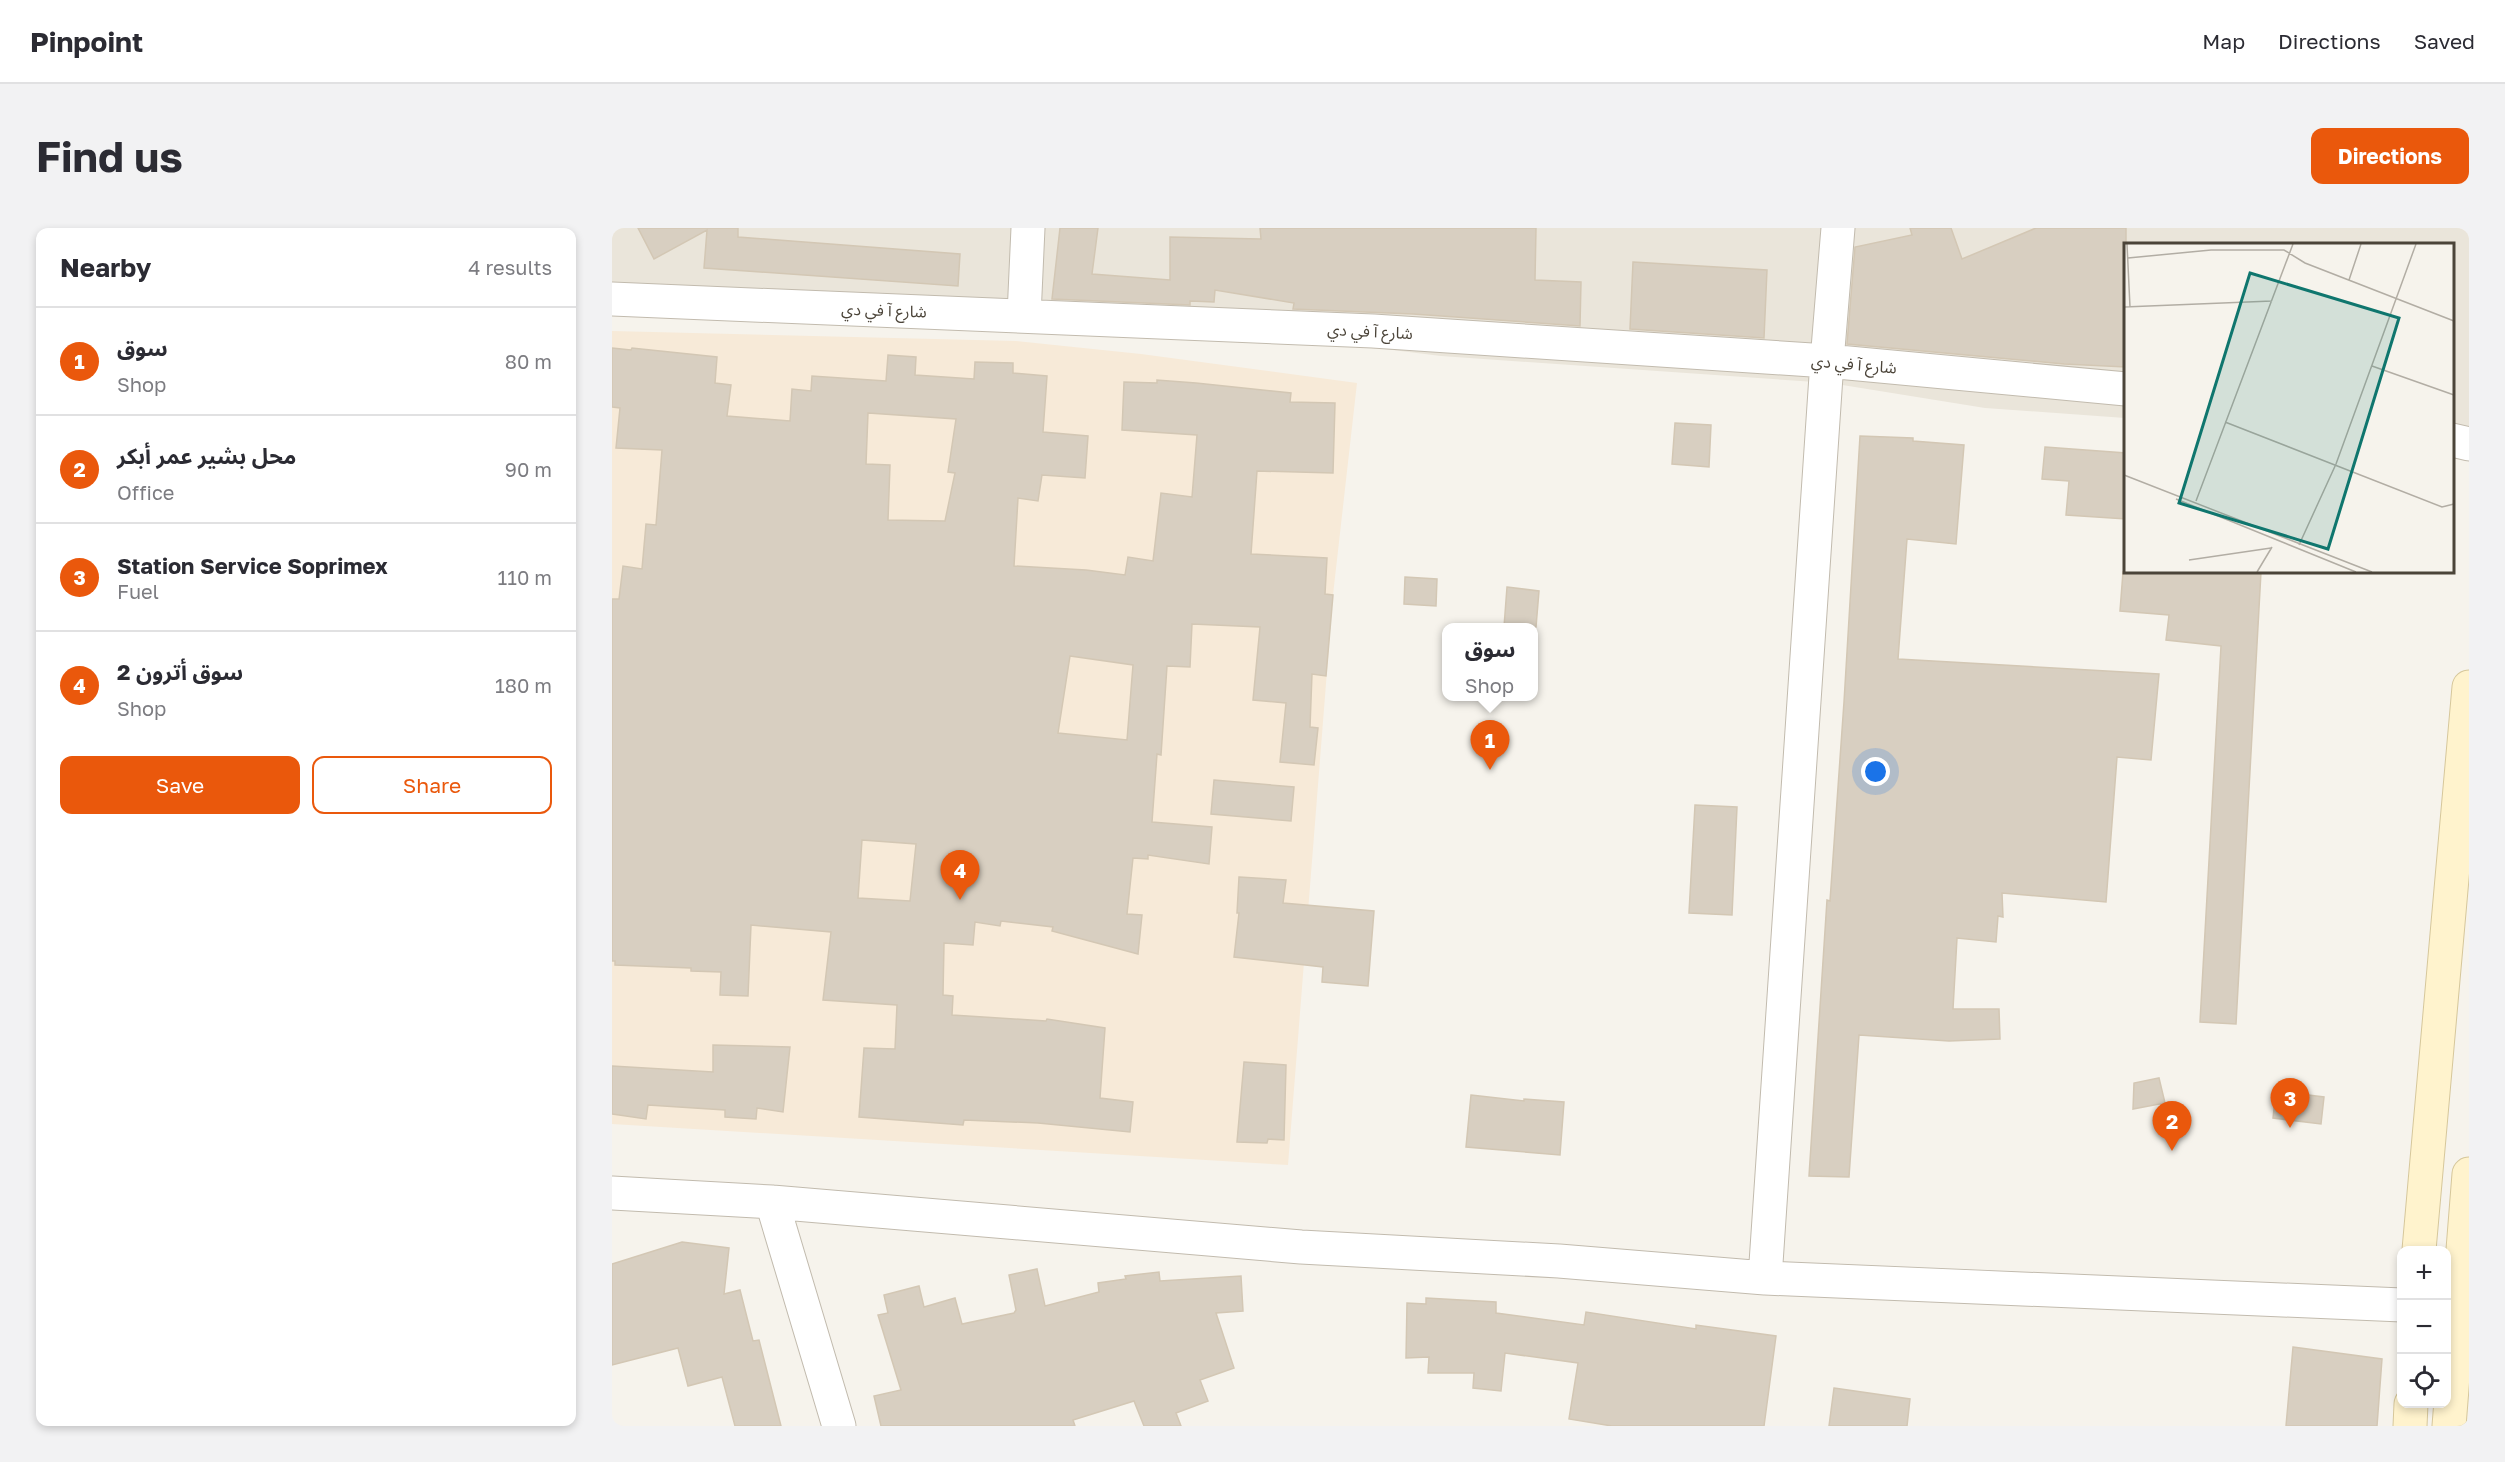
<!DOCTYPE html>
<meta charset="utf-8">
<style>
:root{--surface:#fff;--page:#f2f2f3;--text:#2b2b33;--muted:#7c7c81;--line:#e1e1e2;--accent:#ea580c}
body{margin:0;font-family:"Golos Text","Noto Sans Arabic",sans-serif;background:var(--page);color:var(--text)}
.controls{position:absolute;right:18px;bottom:18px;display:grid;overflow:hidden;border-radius:12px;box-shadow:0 3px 9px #0003}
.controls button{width:54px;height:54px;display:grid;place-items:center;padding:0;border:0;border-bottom:2px solid var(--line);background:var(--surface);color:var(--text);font:30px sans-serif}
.you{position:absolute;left:1264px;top:544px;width:21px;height:21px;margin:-15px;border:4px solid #fff;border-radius:50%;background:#1a73e8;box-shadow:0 0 0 9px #1a73e833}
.badge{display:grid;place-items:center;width:39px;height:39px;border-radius:50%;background:var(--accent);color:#fff;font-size:20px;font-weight:700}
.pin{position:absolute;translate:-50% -50px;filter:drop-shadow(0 2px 3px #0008)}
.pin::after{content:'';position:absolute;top:32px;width:21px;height:18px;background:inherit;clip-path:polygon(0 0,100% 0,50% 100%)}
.popup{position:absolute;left:830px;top:395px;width:96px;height:78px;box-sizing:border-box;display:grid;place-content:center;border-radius:12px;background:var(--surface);filter:drop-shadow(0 2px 4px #0005);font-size:20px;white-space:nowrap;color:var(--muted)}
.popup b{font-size:22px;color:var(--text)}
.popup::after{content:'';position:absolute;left:50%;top:100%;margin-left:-12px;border:12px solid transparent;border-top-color:var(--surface)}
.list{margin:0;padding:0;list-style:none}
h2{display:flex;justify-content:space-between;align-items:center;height:78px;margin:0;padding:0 24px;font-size:26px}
h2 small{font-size:20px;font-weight:400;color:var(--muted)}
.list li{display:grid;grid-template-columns:39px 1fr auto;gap:18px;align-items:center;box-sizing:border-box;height:108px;padding:0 24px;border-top:2px solid var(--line)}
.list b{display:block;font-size:22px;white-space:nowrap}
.list p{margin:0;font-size:20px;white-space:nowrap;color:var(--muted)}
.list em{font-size:20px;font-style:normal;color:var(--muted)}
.actions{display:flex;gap:12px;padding:18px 24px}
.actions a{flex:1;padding:14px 0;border:2px solid var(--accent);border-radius:12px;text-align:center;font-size:21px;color:var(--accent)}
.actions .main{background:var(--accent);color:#fff}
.icon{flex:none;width:33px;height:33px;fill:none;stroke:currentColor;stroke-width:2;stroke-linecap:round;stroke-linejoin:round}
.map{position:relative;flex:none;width:1857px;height:1198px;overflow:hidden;border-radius:12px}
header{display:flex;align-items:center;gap:36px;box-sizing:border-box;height:84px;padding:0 30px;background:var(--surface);border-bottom:2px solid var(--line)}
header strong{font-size:28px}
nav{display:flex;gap:33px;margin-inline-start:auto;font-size:21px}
.intro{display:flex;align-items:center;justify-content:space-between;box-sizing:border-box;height:144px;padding:0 36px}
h1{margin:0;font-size:42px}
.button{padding:15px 27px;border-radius:12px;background:var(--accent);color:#fff;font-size:21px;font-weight:700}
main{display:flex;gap:36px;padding:0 36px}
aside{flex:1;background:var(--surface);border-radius:12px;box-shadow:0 3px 9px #0003}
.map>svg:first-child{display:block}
</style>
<header>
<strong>Pinpoint</strong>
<nav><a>Map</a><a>Directions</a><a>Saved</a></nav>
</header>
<div class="intro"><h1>Find us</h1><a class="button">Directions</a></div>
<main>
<aside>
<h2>Nearby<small>4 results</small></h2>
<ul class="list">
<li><span class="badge">1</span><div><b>سوق</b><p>Shop</p></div><em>80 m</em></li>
<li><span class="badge">2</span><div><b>محل بشير عمر أبكر</b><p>Office</p></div><em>90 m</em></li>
<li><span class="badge">3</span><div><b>Station Service Soprimex</b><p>Fuel</p></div><em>110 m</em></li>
<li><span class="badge">4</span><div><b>سوق أترون 2</b><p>Shop</p></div><em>180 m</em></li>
</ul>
<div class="actions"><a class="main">Save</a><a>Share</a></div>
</aside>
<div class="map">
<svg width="1857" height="1198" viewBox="0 0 1857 1198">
<rect width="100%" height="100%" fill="#f6f3ec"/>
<path fill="#eae5da" d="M0,0H1857V215L1841,213L1840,16H1514L1513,190L1373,180L1218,155L829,128L732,116L0,74Z"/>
<path fill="#f7ead8" d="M0,103L404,113L529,126L745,155L721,367L676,937L0,896Z"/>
<path fill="#d8cfc1" stroke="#d3c7b4" stroke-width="1.5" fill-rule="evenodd" d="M26,0H126V9L348,26L346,58L92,40L95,2L42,31Z
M448,0H486L480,46L558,52V9L649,11L648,0H924L923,52L969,54L968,98L801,86L681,81L682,75L603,62L602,74L578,73V77L440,71Z
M1298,0H1339L1350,31L1424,0H1514V139L1452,136L1235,116L1243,19L1300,7Z
M1021,34L1155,42L1152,110L1018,101Z
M0,120L19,122L20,120L105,129L103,155L119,157L115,188L178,193L180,161L199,163L200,148L274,153L276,127L304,129L303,147L362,151L363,134L401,135V145L435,148L431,204L476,208L473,250L430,247L426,273L406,270L402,338L474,342L513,347L516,329L541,333L549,265L580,269L585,207L510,202L512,154L545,155V152L584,155L679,165L678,174L723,175L721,245L645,243L639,326L715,330L713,366L721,367L714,448L700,446L698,499L706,500L702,537L668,534L674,475L641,472L648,399L580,396L578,439L555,438L549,527L545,526L540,594L600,599L597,636L536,627V631L521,630L515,686L530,687L526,726L440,703L441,699L389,693L388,698L363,694L361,717L332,715L331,767L341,768L340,787L434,793L435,791L493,800L488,870L521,874L518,904L426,895L352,892L351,897L247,889L252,820L283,821L285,777L211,772L219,704L139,697L136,768L108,767L109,744L79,743V740L3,737V733H0V371H7L11,338L30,341L34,296L44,297L50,222L4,220L8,180L0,179ZM256,185L344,191L336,244L343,245L333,293L276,292L278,237L254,236ZM458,428L521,437L515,512L446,505ZM250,612L304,616L298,673L246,670Z
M1063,195L1099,197L1097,239L1060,236Z
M1248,208L1301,210V213L1352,217L1344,316L1295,311L1286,431L1547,446L1539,532L1505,529L1494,674L1390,665L1391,689L1386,688L1384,714L1345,710L1341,781H1387L1388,811L1337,813L1247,807L1237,949L1197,948L1215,672L1218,673L1232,474Z
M1433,219L1514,225V291L1454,287L1457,253L1430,251Z
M1511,344H1649L1624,796L1588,794L1609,418L1554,412L1557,387L1508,383Z
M793,349L825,351L824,378L792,376Z
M895,359L927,363L924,399H892Z
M602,552L682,559L679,593L599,586Z
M1083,577L1125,579L1120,687L1077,685Z
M627,649L674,652L671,675L762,683L756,758L710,754L711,739L622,729L627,685H625Z
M101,817L178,819L171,884L145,880L144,891L113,889V882L36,877L34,891L0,886V838L101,844Z
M632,834L674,837L672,912L656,911L655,915L625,914Z
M1547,850L1553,875L1521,881L1522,855Z
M1664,863L1712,869L1709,896L1661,890Z
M859,867L912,873V871L952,874L948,927L854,919Z
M70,1014L117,1020L112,1066L128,1062L141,1113L147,1112L169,1198H123L110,1149L76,1158L66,1120L0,1137V1036Z
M425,1041L433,1078L487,1064L486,1055L514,1051L513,1048L547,1044L548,1053L629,1048L631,1083L604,1085L622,1140L588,1152L596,1173L564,1185L569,1198H532L522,1173L461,1192L463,1198H269L262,1168L289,1162L266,1087L276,1085L272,1067L307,1058L312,1079L343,1070L350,1096L402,1085L404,1082L397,1047Z
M814,1070L884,1074V1085L972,1097L974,1084L1084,1101V1097L1164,1108L1152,1198H1000L957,1191L966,1135L893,1125L889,1163L861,1160L862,1145H816L817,1129L794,1130L795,1075L814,1076Z
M1681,1119L1770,1131L1765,1198H1674Z
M1222,1160L1298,1171L1295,1198H1217Z"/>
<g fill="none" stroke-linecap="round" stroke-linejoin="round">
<defs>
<path id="minor" d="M0,71L761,103L1215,133L1514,161
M412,88L416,0
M1840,212L1857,216
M0,965L160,974L689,1019L947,1033L1153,1050L1790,1077
M160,974L227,1198
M1153,1050L1215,133L1226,0"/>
<path id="secondary" d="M1807,1022L1857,459
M1798,1198L1799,1176
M1837,1198L1857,946"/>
</defs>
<use href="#minor" stroke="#c2bbae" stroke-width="35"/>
<use href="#secondary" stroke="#d6c79b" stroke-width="35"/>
<use href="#minor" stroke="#fff" stroke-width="33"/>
<use href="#secondary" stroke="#fff3cd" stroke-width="33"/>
</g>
<g text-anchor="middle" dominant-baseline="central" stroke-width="4.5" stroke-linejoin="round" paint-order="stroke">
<g font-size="16" fill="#4b4439" stroke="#fff">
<text transform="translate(272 82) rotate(2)">شارع آ في دي</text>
<text transform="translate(758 103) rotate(3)">شارع آ في دي</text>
<text transform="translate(1242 136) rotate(5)">شارع آ في دي</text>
</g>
</g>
<g transform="translate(1512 15)">
<rect width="330" height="330" fill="#f6f3ec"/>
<path fill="none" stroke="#b2ada4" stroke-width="1.5" d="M3,1L6,64M4,15L87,7H160L181,20L330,78M225,37L237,1M0,64L148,58M248,123L330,152M101,179L318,264L330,261M0,232L248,329M52,256L232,329M72,258L169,1M175,302L212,221L292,1M65,317L147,305M133,329L148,304"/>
<path fill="#0f766e" fill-opacity="0.15" stroke="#0f766e" stroke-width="3" d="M126,30L275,75L204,306L55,260Z"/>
<rect width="330" height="330" fill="none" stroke="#4b4439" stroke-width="3"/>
</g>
</svg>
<div class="controls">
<button>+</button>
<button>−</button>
<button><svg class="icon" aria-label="locate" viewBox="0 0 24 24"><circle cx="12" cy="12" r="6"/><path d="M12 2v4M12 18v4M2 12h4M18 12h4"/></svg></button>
</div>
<div class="you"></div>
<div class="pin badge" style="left:878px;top:542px">1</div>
<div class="popup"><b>سوق</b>Shop</div>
<div class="pin badge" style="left:1560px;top:923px">2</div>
<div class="pin badge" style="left:1678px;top:900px">3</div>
<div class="pin badge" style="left:348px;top:672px">4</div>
</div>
</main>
